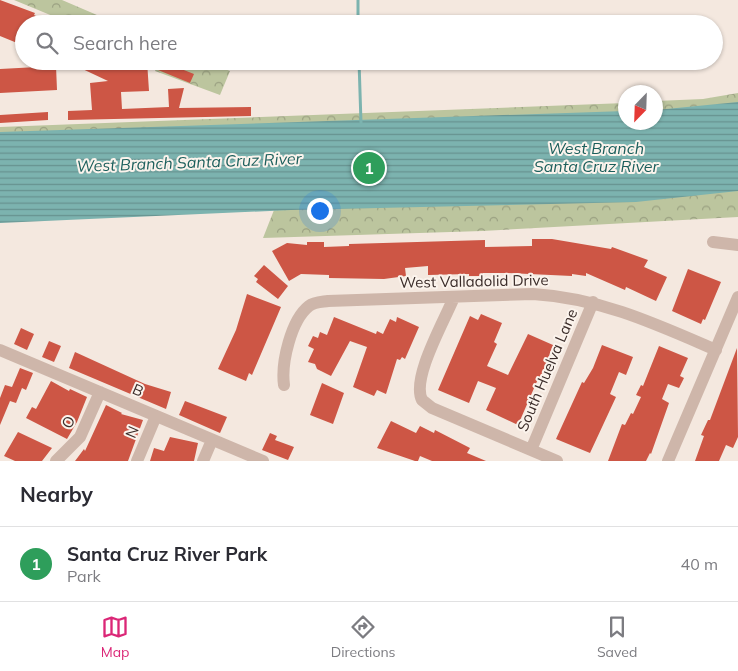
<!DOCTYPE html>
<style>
:root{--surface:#fff;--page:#f7f7f7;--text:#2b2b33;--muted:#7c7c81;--line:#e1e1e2;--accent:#db2777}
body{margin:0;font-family:Mulish,sans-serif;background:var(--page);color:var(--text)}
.compass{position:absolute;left:618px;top:85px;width:45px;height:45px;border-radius:50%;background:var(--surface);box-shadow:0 1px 4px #0004;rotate:203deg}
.you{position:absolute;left:319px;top:210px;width:18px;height:18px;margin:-12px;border:4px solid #fff;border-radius:50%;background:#1a73e8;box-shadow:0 0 0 8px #1a73e833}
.badge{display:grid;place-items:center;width:32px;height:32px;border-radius:50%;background:var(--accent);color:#fff;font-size:16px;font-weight:700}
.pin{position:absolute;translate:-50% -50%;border:2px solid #fff;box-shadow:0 1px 5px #0006}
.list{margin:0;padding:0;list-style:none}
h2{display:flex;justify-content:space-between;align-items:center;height:65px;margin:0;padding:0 20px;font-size:21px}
h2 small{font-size:16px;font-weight:400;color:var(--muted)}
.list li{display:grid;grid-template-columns:32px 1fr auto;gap:15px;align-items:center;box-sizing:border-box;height:75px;padding:0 20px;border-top:1px solid var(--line)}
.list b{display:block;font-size:19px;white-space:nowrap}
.list p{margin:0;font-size:16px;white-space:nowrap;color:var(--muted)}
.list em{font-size:16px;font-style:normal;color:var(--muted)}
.icon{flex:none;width:28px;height:28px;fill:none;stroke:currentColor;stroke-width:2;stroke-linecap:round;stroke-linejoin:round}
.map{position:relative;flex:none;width:738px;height:461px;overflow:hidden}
.search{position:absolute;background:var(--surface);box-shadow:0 1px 4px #0004;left:15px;right:15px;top:15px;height:55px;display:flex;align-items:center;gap:12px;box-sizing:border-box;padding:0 18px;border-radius:28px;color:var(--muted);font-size:19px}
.sheet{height:140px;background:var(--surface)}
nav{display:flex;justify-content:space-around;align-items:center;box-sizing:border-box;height:70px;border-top:1px solid var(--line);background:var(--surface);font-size:14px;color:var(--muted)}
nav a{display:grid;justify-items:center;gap:2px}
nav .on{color:var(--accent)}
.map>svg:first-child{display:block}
</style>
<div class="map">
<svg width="738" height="461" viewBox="0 0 738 461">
<defs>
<pattern id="park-crowns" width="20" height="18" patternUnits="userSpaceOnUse" patternTransform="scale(1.25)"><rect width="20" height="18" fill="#bcc59e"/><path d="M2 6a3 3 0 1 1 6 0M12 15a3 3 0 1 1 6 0" fill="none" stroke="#9aa081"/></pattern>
<pattern id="water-rules" width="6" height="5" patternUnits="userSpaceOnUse" patternTransform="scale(1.25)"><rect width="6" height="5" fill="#7cb3af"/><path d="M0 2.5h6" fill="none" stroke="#67928f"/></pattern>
</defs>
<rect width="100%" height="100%" fill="#f4e8df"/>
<path fill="url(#park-crowns)" d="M14,0H62L118,24H72Z
M158,61H206L230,71L220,95L155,71Z
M738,93V217L482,231L263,238L274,210L0,222V127L625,103L626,122H656V101L703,99Z"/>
<path fill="url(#water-rules)" d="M738,102V191L636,202L291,210L0,223V132L625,111L626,122H656V110Z"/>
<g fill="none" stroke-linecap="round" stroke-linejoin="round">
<path stroke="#7cb3af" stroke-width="3" d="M358,0V24
M359,61L361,123"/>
</g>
<path fill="#cd5645" d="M0,0L35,13L34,15L52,24H24L22,45L0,36Z
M147,61L149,91L121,92L122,109L169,107L168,89L184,88L179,108L251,107V116L68,120V111L92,110L90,83L108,81L74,65Z
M161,61L194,74L190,83L158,70Z
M56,66L57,90L0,93V69Z
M48,112V120L0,123V115Z
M532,239H552L611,249L612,247L648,260L644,267L667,277L656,301L626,287L625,290L586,273V276L572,274V276L506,273H483V276H469V274L428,275V266L405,268L406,276L384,279L329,278V275L301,274L289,281L272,251L287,243L307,245V242H324V247L349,246V244L485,240V247L532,246Z
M264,265L288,286L278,299L256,282L258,279L254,276Z
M688,269L721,282L705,320L703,319L701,324L672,311Z
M247,294L281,307L252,375L249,373L246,381L218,369L236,330Z
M481,314L502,323L494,342L497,344L487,366L508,375L528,334L553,345L540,380L538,379L518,425L486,410L496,388L478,381L469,403L438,390L470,316L478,320Z
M334,317L376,334L377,331L383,334L390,319L396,322L397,317L419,327L405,359L402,357L400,360L397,359L386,394L377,390L374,396L353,387L367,347L350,341L331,376L317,369L315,364L308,362L314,349L308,346L313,336L318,338L320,332L327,335Z
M21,328L34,334L27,350L14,344Z
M49,341L61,346L54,362L42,357Z
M602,345L633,357L626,375L619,372L610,394L616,397L590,453L556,439L582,382L584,383L593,368Z
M659,346L688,358L680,376L684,378L679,388L668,384L662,399L669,403L651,454L650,453L646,461H608L622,424L625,425L631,413L633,414L641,397L636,395L641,385L643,386Z
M737,348L738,437L733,448L726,445L719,461H695L704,436L701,435L708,420H710Z
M75,352L145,384L171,392L166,409L69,368Z
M20,368L33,373L26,390L22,388L16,403L10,401L0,425V398L5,385L12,387Z
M51,381L69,391L70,389L87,397L77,422L67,439L26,418L32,407L36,409Z
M322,383L344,393L333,424L310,415Z
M185,401L227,417L220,433L179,415Z
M106,405L122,413L121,414L143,420L128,461H75L84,449L85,451Z
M391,421L416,433L420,426L434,433L435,430L470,448L467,453L486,461H432L420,456L418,461H415L377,448Z
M18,432L52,448L42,461H15L4,456Z
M270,433L277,436L275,440L294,447L288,460L262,450Z
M170,437L198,443L194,461H150L154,448L164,451Z"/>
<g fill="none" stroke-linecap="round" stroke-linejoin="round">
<path stroke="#ceb6aa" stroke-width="12" d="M713,242L738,245
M454,297C445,320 411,378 422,400L432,408L557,461
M0,350L263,461
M284,385C281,363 291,320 309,306C314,302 322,302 328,301L533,294C600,298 656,324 716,350
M531,450L593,302
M56,461L80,437L100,392
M137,461L156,416
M203,461L212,440
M668,461L738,297"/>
</g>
<g text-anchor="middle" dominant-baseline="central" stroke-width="4" stroke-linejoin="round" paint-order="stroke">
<g font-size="15" fill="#3b2d2a" stroke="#fbf3ec">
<text transform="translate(474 281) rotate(-1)">West Valladolid Drive</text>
<text transform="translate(547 370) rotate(-67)">South Huelva Lane</text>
<text transform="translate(138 390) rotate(23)">B</text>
<text transform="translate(68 422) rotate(-62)">O</text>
<text transform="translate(132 432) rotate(-67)">N</text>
</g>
<g font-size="16" font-style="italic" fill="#1c5f5c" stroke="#fbf3ec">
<text x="596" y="148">West Branch<tspan x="596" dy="18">Santa Cruz River</tspan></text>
<text transform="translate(189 162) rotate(-2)">West Branch Santa Cruz River</text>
</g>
</g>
</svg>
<svg class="compass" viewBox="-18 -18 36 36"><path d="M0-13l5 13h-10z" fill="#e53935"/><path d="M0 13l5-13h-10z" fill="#7c7c81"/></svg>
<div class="you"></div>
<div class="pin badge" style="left:369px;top:168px;background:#2e9e5b">1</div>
<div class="search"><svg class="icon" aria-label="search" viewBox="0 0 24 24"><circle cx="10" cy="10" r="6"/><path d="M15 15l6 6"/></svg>Search here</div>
</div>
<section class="sheet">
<h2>Nearby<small></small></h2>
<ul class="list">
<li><span class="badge" style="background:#2e9e5b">1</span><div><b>Santa Cruz River Park</b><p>Park</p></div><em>40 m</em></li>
</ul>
</section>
<nav>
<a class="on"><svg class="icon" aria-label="map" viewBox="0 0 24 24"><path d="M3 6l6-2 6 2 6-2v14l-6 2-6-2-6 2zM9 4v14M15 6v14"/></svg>Map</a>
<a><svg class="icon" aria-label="directions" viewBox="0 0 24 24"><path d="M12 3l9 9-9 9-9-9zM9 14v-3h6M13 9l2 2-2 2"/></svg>Directions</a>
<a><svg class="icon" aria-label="saved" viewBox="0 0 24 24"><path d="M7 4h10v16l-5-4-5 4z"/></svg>Saved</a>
</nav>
